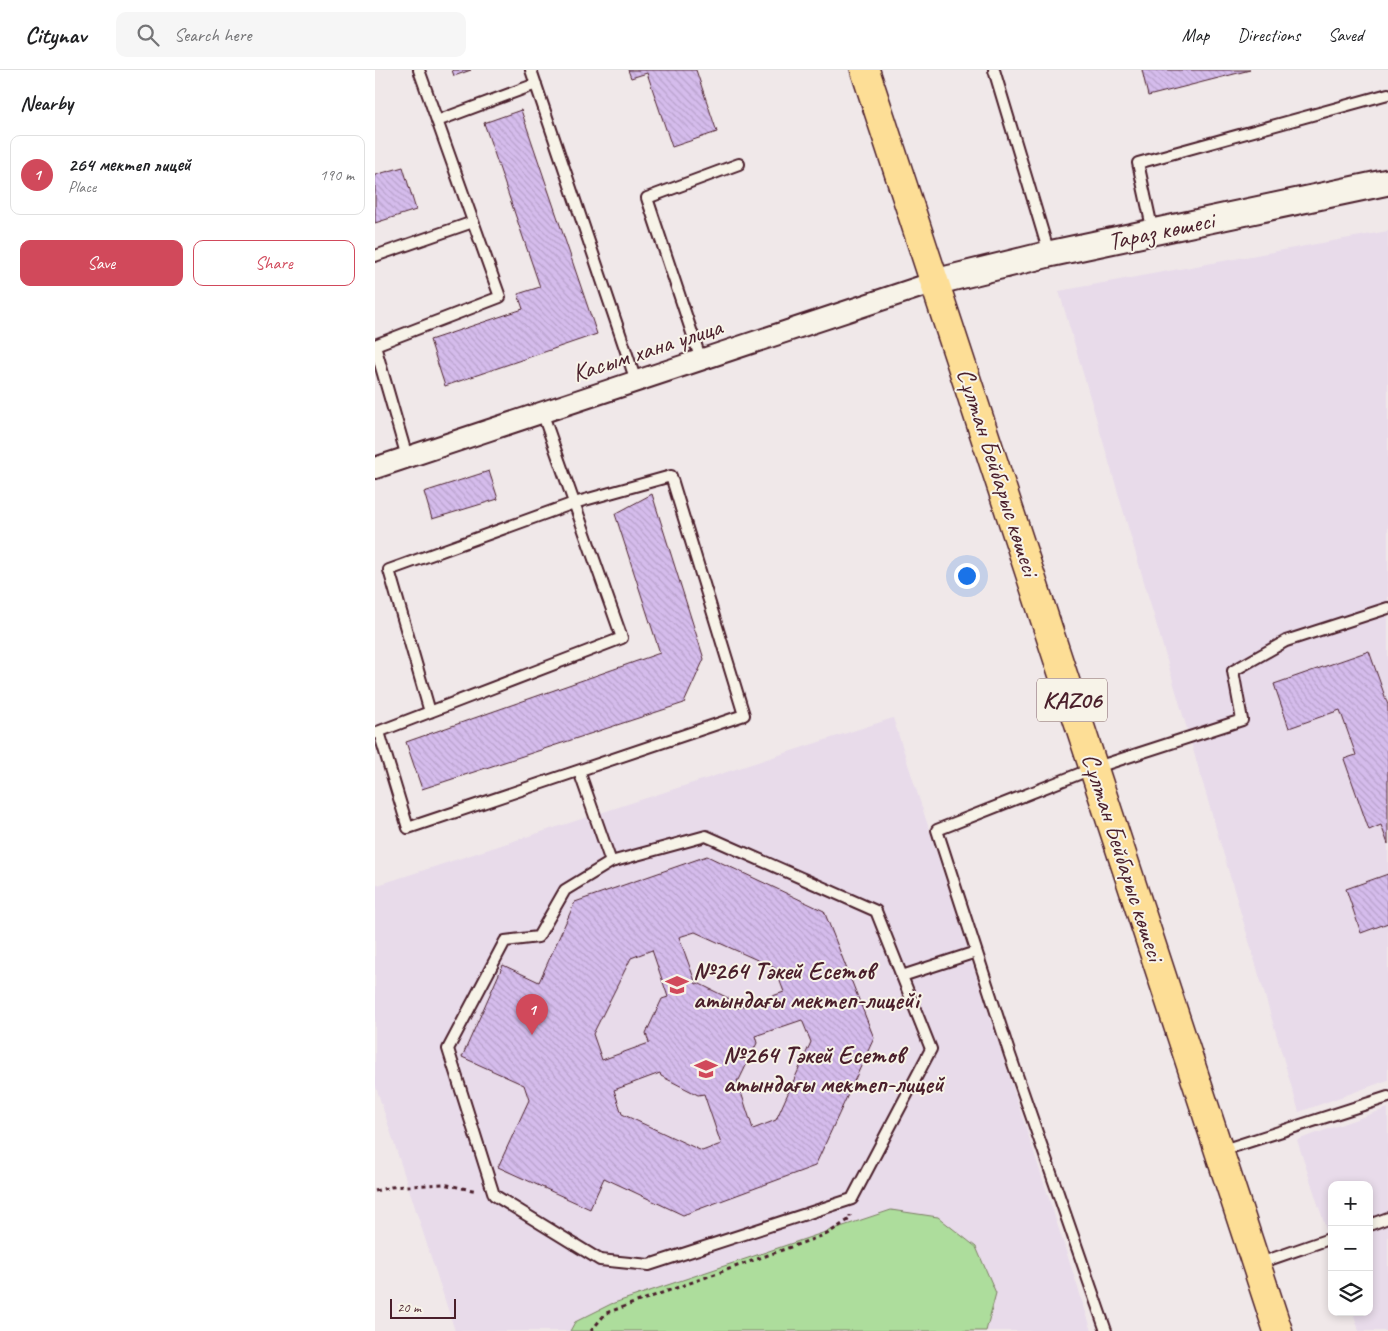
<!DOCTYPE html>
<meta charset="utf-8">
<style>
:root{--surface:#fff;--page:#f6f6f6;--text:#202124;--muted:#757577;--line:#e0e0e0;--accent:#d1495b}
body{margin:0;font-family:Caveat,sans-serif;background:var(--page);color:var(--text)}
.controls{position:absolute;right:15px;bottom:15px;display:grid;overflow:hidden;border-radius:10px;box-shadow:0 2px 8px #0003}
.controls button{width:45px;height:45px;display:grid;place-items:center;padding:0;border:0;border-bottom:1px solid var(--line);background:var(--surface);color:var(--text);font:25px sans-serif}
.scale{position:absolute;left:15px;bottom:12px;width:66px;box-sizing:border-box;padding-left:5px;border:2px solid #4a1f2b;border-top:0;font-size:14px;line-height:18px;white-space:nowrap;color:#4a1f2b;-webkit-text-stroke:4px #f7f3e8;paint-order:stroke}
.you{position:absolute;left:591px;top:505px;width:18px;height:18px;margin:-12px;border:4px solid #fff;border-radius:50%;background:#1a73e8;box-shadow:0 0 0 8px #1a73e833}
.badge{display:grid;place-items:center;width:32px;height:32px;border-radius:50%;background:var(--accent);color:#fff;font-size:16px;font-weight:700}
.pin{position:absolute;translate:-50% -41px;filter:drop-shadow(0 1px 2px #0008)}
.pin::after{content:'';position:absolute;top:26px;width:18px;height:15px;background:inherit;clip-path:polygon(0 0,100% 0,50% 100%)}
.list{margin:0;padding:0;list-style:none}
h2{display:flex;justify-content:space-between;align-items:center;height:65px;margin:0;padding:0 20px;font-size:21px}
h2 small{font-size:16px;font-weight:400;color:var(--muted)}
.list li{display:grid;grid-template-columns:32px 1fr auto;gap:15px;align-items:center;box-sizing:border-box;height:80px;margin:0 10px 10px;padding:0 10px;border:1px solid var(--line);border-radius:10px}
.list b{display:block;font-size:19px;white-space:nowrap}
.list p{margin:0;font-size:16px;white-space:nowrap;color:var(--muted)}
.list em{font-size:16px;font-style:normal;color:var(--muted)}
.actions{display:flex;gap:10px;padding:15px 20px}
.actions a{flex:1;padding:11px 0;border:1px solid var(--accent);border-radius:10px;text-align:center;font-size:18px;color:var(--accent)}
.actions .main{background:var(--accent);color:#fff}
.icon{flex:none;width:28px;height:28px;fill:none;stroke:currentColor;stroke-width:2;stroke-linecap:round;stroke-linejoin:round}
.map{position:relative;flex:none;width:1013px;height:1261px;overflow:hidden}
header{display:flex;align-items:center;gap:30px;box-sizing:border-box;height:70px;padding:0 25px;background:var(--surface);border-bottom:1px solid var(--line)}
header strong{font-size:24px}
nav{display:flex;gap:28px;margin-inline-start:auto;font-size:18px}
.search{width:350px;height:45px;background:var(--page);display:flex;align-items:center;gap:12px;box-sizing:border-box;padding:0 18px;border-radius:10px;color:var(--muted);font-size:19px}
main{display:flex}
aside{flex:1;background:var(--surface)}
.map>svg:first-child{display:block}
</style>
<header>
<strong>Citynav</strong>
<div class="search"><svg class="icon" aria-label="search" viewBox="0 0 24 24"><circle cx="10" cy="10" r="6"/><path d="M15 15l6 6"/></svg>Search here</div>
<nav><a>Map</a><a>Directions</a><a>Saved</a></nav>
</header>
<main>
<aside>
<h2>Nearby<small></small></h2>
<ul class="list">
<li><span class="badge">1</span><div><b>264 мектеп лицей</b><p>Place</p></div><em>190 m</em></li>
</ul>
<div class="actions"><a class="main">Save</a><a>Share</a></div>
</aside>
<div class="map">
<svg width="1013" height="1261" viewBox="0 0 1013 1261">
<defs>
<pattern id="building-back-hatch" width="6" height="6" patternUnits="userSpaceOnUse" patternTransform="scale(1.25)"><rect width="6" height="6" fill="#d5bcec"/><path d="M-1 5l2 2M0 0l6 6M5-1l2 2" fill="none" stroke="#b8a1cb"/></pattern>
</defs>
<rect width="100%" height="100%" fill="#f0e8e9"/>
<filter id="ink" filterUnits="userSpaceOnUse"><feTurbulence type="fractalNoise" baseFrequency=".02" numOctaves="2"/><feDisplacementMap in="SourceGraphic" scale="10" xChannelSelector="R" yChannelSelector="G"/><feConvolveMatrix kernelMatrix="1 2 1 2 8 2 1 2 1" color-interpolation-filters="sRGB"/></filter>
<g filter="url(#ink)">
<path fill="#e8dbea" d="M1013,161V1010L924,1042L684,221Z
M518,648L717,1261H80L0,1014V816Z
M1013,1038V1261H984L978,1242H994V1115H957V1177L922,1070Z"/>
<path fill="#addd9c" stroke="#7c7e64" d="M516,1140L563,1147L601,1177L621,1223L611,1261H195L200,1252L236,1234Z"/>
<path fill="url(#building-back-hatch)" stroke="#4a1f2b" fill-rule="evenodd" d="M77,0H96L79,6Z
M253,0H321L342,62L297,77L272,3L256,8Z
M767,0H875L773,26Z
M146,40L222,264L70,316L55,270L148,239L143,224L165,217L109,53Z
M28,97L41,140L0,153V105Z
M114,401L123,429L57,449L49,422Z
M277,424L329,589L309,633L47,719L31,672L285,583L240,444Z
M994,581L1013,635V774L1006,755L994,760L969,689L981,685L965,640L914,658L899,614Z
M332,786L449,841L499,968L440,1096L308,1145L229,1108L215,1139L123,1097L154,1030L149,1015L87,987L128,895L164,912L200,832ZM320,862L400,898L409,922L363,938L361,932L323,913L321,914L304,867ZM277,880L293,927L287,929L271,963L274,973L227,990L218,964L256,888ZM427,950L436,972L401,1050L378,1059L362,1010H364L382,973L380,966ZM285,1003L286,1006L323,1025L329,1024L346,1074L327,1081L247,1044L239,1020Z
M1013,804V853L986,863L971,819Z"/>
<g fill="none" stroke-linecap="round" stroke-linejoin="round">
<defs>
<path id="service" d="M156,0L261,311
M619,0L674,183
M62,51L161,14
M778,162L763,93L1013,24
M0,186L98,152
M0,275L125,227L44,0
M0,276L32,387
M326,290L272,128L364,94
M4,662L33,758L369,645L296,406L199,433L14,500L55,642
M0,663L247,568L167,342
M204,701L236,792
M331,766L501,841L556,979L477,1129L274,1195L225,1190L119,1125L73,979L130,871L163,867L190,820L236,792Z
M527,906L601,882
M845,1081L1013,1027
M994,1155L1013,1148
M882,1194L957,1168
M731,1261L635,985L562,760L719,698L867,650L858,601L911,571L1013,538"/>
<path id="minor" d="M0,398L560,212"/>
<path id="tertiary" d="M560,212L674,184L1013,112"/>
<path id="primary" d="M490,0L903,1261"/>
</defs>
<use href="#service" stroke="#4a1f2b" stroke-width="14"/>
<use href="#minor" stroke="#4a1f2b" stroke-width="24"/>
<use href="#tertiary" stroke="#4a1f2b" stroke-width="29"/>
<use href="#primary" stroke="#4a1f2b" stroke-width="31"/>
<path stroke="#4a1f2b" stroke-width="3" stroke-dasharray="4 4" stroke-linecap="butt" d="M0,1121L16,1117L68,1114L102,1121
M216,1261L231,1243L452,1164L475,1149V1145"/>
<use href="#service" stroke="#f7f3e8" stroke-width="10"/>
<use href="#minor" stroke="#f7f3e8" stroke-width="20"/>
<use href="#tertiary" stroke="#f7f3e8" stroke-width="25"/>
<use href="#primary" stroke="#fdde96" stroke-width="28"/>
</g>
</g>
<defs>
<symbol id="school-bare" viewBox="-9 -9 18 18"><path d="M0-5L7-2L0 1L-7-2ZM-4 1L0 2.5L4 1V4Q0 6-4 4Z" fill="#d1495b" stroke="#f7f3e8" stroke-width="2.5" paint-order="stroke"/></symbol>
</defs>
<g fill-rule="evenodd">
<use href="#school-bare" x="286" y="899" width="32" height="32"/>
<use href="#school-bare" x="315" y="983" width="32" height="32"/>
</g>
<g text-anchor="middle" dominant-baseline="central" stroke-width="4" stroke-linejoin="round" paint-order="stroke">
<rect fill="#f7f3e8" stroke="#7e5f64" stroke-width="1" x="662" y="608.5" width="70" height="43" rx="4"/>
<g font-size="24" font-weight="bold" fill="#4a1f2b">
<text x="697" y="630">KAZ06</text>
</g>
<g font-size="25" fill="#4a1f2b" stroke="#f7f3e8">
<text transform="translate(786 161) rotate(-12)">Тараз көшесі</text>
<text transform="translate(272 280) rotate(-18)">Касым хана улица</text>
<text transform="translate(623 402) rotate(72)">Сұлтан Бейбарыс көшесі</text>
<text transform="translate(748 787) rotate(72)">Сұлтан Бейбарыс көшесі</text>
</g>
<g font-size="25" font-weight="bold" fill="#4a1f2b" stroke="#f7f3e8" text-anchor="start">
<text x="318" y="901">№264 Тәкей Есетов<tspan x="318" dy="29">атындағы мектеп-лицейі</tspan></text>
<text x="348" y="985">№264 Тәкей Есетов<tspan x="348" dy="29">атындағы мектеп-лицей</tspan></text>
</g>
</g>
</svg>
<div class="controls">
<button>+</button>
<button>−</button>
<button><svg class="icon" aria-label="layers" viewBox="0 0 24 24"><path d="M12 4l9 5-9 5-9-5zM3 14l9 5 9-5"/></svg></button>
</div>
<div class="scale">20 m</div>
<div class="you"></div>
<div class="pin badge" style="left:157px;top:965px">1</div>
</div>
</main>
